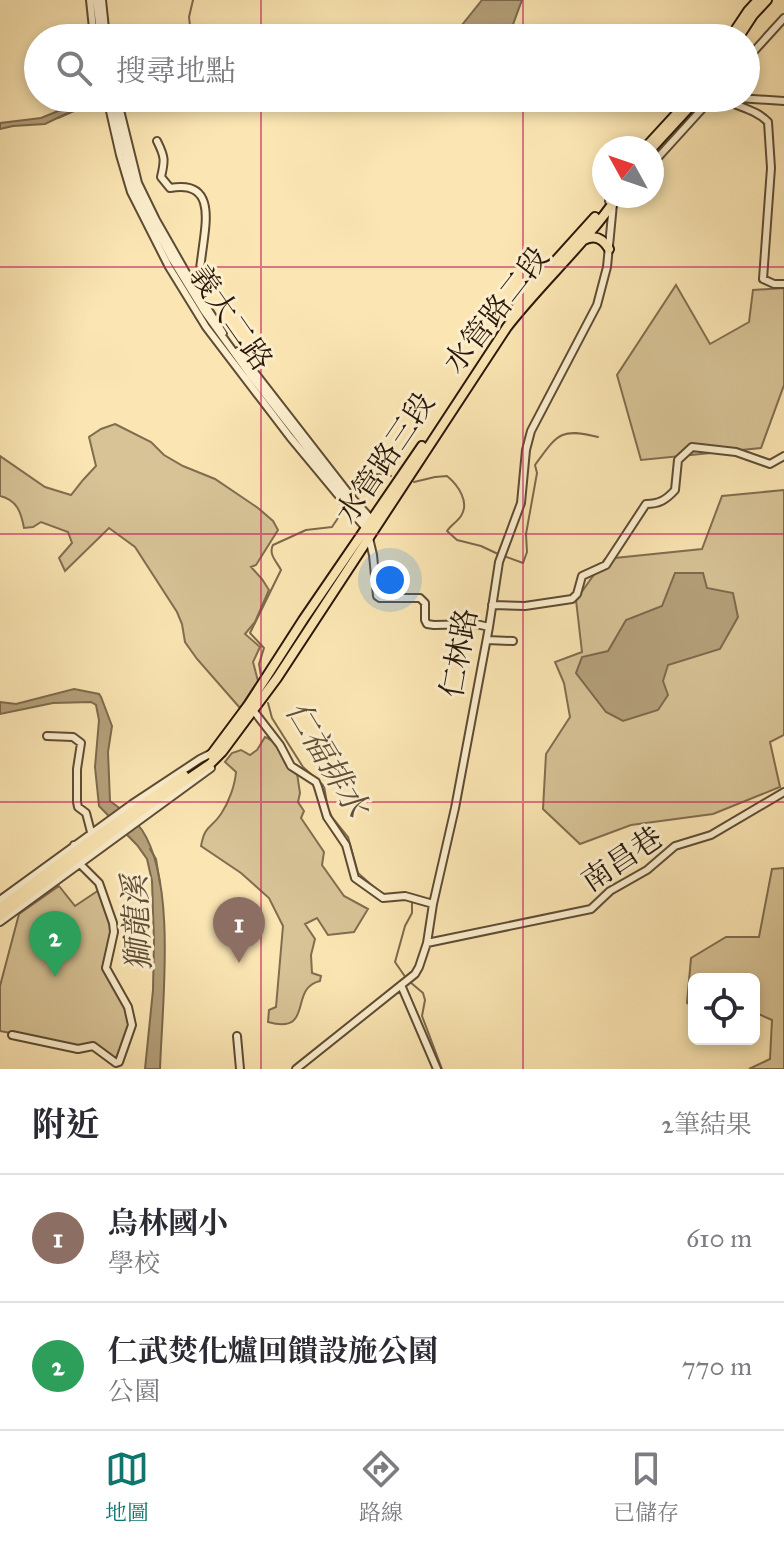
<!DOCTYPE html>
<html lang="zh-TW">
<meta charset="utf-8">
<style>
:root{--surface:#fff;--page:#f7f7f7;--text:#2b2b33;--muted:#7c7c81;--line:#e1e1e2;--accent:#0f766e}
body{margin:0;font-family:"IM FELL Great Primer","Noto Serif TC",serif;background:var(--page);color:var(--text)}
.controls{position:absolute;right:24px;bottom:24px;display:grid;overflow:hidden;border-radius:12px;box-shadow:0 4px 12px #0003}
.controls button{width:72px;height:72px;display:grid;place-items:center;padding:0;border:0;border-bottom:2px solid var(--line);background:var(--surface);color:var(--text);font:40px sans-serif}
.compass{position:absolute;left:592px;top:136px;width:72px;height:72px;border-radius:50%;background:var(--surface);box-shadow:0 4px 12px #0003;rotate:310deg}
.you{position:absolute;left:390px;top:580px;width:28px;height:28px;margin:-20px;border:6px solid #fff;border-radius:50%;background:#1a73e8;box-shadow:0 0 0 12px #1a73e833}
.badge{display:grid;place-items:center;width:52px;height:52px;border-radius:50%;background:var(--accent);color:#fff;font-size:26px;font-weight:700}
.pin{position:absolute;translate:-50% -66px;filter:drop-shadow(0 2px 4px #0008)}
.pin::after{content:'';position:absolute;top:42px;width:28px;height:24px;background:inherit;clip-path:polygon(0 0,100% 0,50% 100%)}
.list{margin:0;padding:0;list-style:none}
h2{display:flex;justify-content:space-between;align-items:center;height:104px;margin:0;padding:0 32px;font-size:34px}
h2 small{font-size:26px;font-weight:400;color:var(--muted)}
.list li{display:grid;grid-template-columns:52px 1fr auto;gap:24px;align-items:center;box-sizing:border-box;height:128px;padding:0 32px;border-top:2px solid var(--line)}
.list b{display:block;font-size:30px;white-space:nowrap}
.list p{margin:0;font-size:26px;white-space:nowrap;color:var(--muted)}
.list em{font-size:26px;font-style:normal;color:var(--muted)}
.icon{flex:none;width:44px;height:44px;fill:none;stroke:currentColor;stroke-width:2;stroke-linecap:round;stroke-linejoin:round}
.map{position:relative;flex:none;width:784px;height:1069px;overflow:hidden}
.search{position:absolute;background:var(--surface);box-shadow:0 4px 12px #0003;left:24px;right:24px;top:24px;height:88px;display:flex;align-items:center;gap:20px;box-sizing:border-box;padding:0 28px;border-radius:44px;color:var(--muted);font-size:30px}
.sheet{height:360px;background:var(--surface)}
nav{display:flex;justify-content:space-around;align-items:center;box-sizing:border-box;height:112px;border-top:2px solid var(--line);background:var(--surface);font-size:22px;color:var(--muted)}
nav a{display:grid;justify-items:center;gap:4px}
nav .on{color:var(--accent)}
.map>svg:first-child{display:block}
</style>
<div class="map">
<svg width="784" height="1069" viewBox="0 0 784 1069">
<rect width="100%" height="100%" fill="#fbe6b3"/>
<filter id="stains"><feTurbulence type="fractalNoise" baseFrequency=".0025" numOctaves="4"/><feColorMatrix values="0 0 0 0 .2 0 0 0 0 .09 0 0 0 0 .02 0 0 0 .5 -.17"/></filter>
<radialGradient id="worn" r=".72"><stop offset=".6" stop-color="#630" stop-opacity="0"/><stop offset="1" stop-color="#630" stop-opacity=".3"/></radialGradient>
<path fill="#d7c396" stroke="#806d50" stroke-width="2" d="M676,285L710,344L749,322L753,290L784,288V385L761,448L641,460L617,375Z
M115,424L151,442L164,455L183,466L215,479L258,508L273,521L278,530L256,565L251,567L262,579L269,590L255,622L245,634L260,647L253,662L258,681L240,708L197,659L185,642L182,624L177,612L135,547L109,528L65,571L59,558L72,543L68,532L41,522L33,527L24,528C21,512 17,500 0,496V456L45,487L71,495L83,480L96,466L89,437L101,429Z
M784,490V735L770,742L780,787L713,814L631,825L580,844L543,809L546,754L570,717L564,683L555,662L582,652L576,600L605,559L702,549L722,496Z
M265,737C280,743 279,753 286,764C288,767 293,770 297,773L300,793L298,802L304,811L301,818L324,852L322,865L344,896L368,909L354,932L328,935L317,918L305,924L315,939L311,955L312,973L321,976L320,981C288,988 315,1035 268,1022L269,1010L276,1007L283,926L269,898L241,873L201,846C205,824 211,829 221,814C229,802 235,785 236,772L225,762L232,753L241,750L250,755L257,750Z
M784,868V1069H749L770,1059L772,1020L754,1012V979H694V1007L687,1003L691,958L726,937H759L772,869Z
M59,886L75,906L99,890L112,929L102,968L125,1009L129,1027L116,1059L93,1043L78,1046L0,1031V986L19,914Z"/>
<path fill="#b4a07a" stroke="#7c694d" stroke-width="2" d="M482,0H522L508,38H457L462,25Z
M90,98H145L120,101L102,100L74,110L45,124L13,126L0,129V123L41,118Z
M675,573H703L707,588L733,593L738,617L720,649L668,665L663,681L668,695L658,710L623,721L606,712L576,673L582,657L608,651L626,620L662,606Z
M74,689L99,694L101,697L112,726L108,752L110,801C120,808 134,819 142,830C177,883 162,1006 160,1069H145L153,990L154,941L152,881L147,859L137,845L99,806L95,767L99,720L96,705L91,702L53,703L0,714V702L16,704Z"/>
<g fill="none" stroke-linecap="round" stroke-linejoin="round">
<path stroke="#7c694d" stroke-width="2" d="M190,26L189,17L193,0
M58,118L74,111
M414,482L435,477L447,476C458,485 470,502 461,516C457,522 451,525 447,531L457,540L481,546L498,554
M353,493C364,477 370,470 391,476
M504,556L523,563L527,552L526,534L537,473L535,465C557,435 560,427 598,437
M261,676L259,664L264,648L250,633L281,570C277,562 268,554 273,545L306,530L332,527L344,509
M268,703L272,718L303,767L324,786L328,809L332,817L348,837L358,873L376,889
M150,849L156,859L160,884
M406,978L395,962L405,926L412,913V902
M410,982L423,993L425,1000L422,1016L442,1069"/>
<defs>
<path id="minor" d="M90,0L94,38
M96,0L101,38
M102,0L106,38
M746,60L784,18
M107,98L120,155L131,192L169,267L206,327L290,437L368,531
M112,98L134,186L172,259L204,311L251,376L349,502L369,525
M117,98L138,183L156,220L197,292L223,333
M722,98C736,107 756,109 768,122L771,168L763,279L774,284H784
M738,98L784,101
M157,141C165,157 165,160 161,177L170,188C213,180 207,217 203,246C201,261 199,276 197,291
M652,164L712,98
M238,351L353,499L373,521
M369,538L373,555L377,596L380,598H420L425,603V620L427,624L434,625L476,624L489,627
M492,605L525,606L572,599L577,594L582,576L606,565L646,504C659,504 666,500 675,490L678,460L692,447L736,452L770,464L784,456
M487,640L513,641
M253,710L280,745L291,766L316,782L318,787L327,817L346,845L355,878L383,898L405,896L433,904
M47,736L73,737L81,743L77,769V802L78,807L86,813L91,832
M0,900L132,804L200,759L214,752
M0,922L211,768
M427,943L591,909L610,891L647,870L675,846L711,835L784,792
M401,985L437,1069
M12,1035L78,1049L93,1046L116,1063L119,1062L132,1025L128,1007L106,968L114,932L113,923L99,883L79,863L74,845
M237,1036L240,1069
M296,1069L415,974L419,967L427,943L433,904L455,808L489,627L499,562L521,503L526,450L531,431L597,305L607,267L613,204L609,201"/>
<path id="major" d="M730,38L748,11L758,0
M738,38L753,15L767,0
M645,148L691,98
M652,148L698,98
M584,240C595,234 603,239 609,249
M510,316L530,289L595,217
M211,755L249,704L303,620L422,446
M0,908L77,850L184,775
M0,916L141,811L210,764L222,752L277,678L507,327C542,282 586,243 618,196"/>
</defs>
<use href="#minor" stroke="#5e4b34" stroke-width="10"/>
<use href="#major" stroke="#29170a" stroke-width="12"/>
<use href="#minor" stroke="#fcefce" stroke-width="6"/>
<use href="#major" stroke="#fbe6b3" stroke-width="8"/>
</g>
<path fill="none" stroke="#c2185b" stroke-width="2" stroke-opacity="0.55" d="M261,0V38M523,0V38M261,98V1069M523,98V1069M0,267H784M0,534H784M0,802H784"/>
<g text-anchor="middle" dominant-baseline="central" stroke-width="6" stroke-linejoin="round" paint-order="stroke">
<g font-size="30" fill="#29170a" stroke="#fcefce">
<text transform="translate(496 310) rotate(-52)">水管路二段</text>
<text transform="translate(231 318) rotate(55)">義大二路</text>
<text transform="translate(385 458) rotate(-56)">水管路三段</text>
<text transform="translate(459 653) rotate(-80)">仁林路</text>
<text transform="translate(622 859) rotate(-34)">南昌巷</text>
</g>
<g font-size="32" font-style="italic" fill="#614e37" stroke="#fcefce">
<text transform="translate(327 759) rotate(59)">仁福排水</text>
<text transform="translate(137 923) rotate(-93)">獅龍溪</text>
</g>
</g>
<rect width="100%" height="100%" filter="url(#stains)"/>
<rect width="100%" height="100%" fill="url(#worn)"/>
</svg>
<div class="controls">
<button><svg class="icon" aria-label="locate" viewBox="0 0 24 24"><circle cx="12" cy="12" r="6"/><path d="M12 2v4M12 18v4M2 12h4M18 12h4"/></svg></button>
</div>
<svg class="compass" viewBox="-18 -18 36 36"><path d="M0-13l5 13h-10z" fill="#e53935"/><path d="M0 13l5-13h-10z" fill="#7c7c81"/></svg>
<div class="you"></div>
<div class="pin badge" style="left:239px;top:963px;background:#8d6e63">1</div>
<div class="pin badge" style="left:55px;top:977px;background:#2e9e5b">2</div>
<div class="search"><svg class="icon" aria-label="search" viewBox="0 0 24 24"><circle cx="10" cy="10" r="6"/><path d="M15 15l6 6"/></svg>搜尋地點</div>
</div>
<section class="sheet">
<h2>附近<small>2筆結果</small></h2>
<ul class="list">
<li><span class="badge" style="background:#8d6e63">1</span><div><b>烏林國小</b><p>學校</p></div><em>610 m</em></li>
<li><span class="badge" style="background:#2e9e5b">2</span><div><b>仁武焚化爐回饋設施公園</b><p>公園</p></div><em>770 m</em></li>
</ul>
</section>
<nav>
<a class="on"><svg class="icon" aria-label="map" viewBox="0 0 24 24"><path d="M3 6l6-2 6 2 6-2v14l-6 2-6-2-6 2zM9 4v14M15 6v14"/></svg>地圖</a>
<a><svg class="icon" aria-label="directions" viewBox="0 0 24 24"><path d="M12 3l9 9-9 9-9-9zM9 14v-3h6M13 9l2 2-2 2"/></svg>路線</a>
<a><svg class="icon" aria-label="saved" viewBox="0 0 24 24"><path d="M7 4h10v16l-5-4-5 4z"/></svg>已儲存</a>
</nav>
